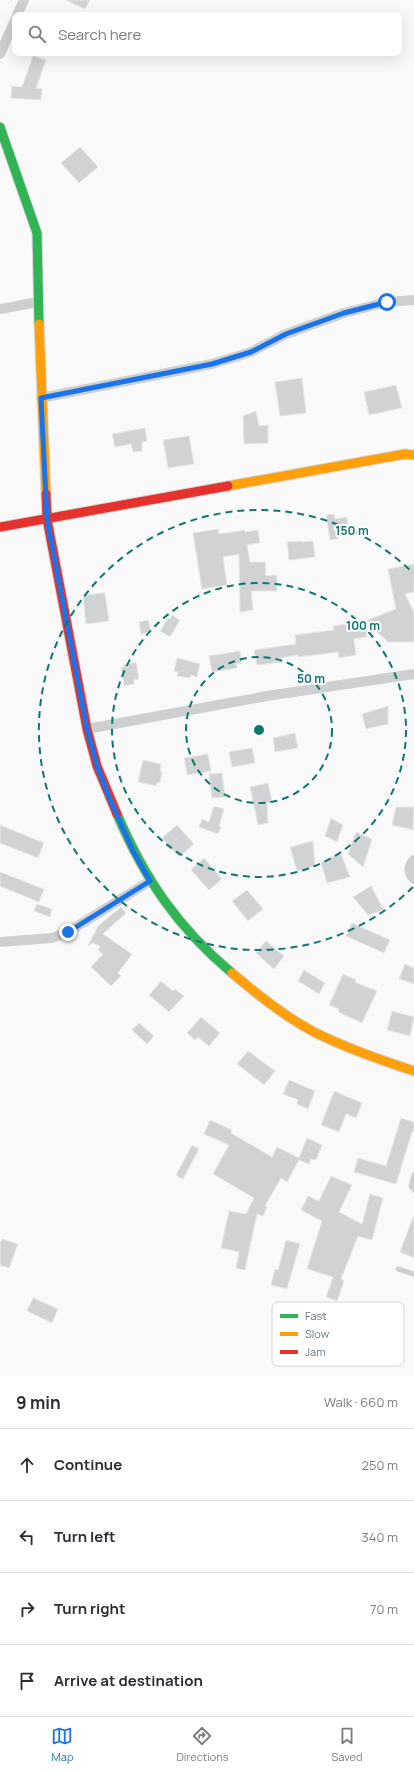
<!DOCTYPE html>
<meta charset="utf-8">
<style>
:root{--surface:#fff;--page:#f7f7f7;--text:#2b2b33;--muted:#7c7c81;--line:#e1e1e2;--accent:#1a73e8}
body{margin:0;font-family:Manrope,sans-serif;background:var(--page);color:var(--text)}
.stop{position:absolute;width:12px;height:12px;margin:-9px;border:3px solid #1a73e8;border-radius:50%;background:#fff}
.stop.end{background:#1a73e8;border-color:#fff;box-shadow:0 1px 4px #0008}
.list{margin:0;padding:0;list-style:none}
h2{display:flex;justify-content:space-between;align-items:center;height:52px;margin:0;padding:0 16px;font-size:17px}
h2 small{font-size:13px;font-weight:400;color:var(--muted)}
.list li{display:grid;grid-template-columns:26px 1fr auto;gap:12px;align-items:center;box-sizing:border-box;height:72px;padding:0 16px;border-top:1px solid var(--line)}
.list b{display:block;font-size:15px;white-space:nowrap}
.list em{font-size:13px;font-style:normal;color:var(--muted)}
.icon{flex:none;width:22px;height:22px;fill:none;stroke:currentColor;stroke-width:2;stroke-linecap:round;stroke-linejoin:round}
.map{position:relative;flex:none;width:414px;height:1376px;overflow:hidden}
.search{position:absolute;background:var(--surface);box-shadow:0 4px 16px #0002;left:12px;right:12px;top:12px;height:44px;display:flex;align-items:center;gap:10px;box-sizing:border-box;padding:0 14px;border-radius:8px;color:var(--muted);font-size:15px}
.sheet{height:340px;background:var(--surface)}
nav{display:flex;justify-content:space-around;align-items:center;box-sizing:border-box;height:56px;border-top:1px solid var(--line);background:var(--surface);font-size:11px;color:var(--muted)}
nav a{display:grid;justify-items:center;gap:2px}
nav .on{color:var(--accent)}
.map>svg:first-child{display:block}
</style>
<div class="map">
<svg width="414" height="1376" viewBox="0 0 414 1376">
<rect width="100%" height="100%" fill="#f9f9f9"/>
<path fill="#d0d2d3" stroke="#e8e8e8" d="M66,0H90L85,9Z
M33,56L46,60L36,88L42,89L41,100L11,98L12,86L22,87Z
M80,147L98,167L79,183L61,163Z
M302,378L306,413L280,416L275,382Z
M396,385L402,408L369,415L364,392Z
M256,411L259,426L268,425V443L244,444L243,416Z
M145,428L147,441L142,442V451L133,452L131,444L115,447L112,434Z
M189,436L194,464L168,468L163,440Z
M334,514L335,519L347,517L349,530L337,532L338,539L330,540L326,515Z
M218,529L219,534L245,530V532L258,530L260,543L247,545L250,562H265L266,576L277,575V591H251L253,610L240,612L239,554L223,557L227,585L202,589L193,533Z
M301,541V542L313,541L315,557L289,560L287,542Z
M414,564V592L405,594L414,612V642H388L365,621L396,609L388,569Z
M105,593L109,621L86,624L83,595Z
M172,615L180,620L170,637L160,631L168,618L170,619Z
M148,620L151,632L141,634L139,622Z
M365,621L367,637L354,639L356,655L339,658L338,652L298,657V655L281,658L282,662L257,665L254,650L296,644L295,635L334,630L333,626Z
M240,651L242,663L236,664L237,668L212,672L209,656Z
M177,658L200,664L197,677L191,675L190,678L177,676L178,672L174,671Z
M136,662L139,679L133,680L134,684L124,686L121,668L124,667L123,665Z
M388,706V724L366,729L362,714Z
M295,733L298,748L275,752L273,738Z
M252,748L255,763L232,767L229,752Z
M208,754L211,771L187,775L184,758Z
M143,760L161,764L160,771L162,772L160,783L157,782L156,786L138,782Z
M222,773L225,797L212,798L209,774Z
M268,783L272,802L267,803L268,823L258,825L250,787Z
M214,806L224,809L219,826L221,827L218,834L199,827L202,819L209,822Z
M396,807H414L413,830L392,825Z
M331,818L343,825L337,842L325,836Z
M0,825L44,843L38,858L0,843Z
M177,825L194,844L179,857L162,838Z
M356,832L372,839L363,867L348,854Z
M313,841L315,866L297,871L290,847Z
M338,854H341L350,877L327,883L321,862Z
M204,858L222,879L209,890L191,870Z
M0,872L44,889L39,902L0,886Z
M371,886L384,910L368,915L353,897Z
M247,890L263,909L248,921L232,901Z
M37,904L52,909L50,917L34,911Z
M121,907L126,913L103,934L132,954L118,973L121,976L111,986L91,967L103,954L98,950L100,946L93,943L88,946L98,926Z
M352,923L390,940L384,953L346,936Z
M266,941L284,956L274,969L256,953Z
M405,964L414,968V984L399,979Z
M304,970L325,983L319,994L298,981Z
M343,974L356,980L355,982L377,991L362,1023L338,1012L339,1009L329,1005Z
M161,981L173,991L175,989L184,996L169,1012L149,995Z
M392,1011L414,1017L410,1036L387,1030Z
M201,1017L220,1033L209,1046L198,1037L195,1040L187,1033Z
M139,1023L154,1036L147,1044L132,1030Z
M248,1051L275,1071L264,1085L237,1064Z
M289,1080L315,1091L308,1109L297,1104L298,1100L283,1094Z
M334,1091L362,1103L356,1118L346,1114L339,1132L321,1125Z
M401,1118L414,1122V1132H412L396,1184L354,1172L358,1158L386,1166Z
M210,1120L232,1130L231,1133L272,1157L277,1147L299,1158L307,1138L322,1145L316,1160L311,1159L309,1164L299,1160L287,1182L281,1178L265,1206L267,1207L263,1216L257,1214L245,1270L236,1268L239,1252L221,1248L229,1211L246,1214L254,1198L213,1174L229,1145L204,1134Z
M192,1145L199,1149L183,1179L176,1175Z
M331,1176L352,1185L339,1212L362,1224L370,1194L383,1198L372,1240L358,1236L341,1279L344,1281L337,1301L326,1297L333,1277L307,1269L322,1221L301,1210L308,1196L319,1201Z
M413,1217H414V1258L400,1252Z
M2,1239L18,1244L9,1268L0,1265V1244Z
M286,1240L300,1244L287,1289L271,1285L275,1269L278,1270Z
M33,1298L58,1309L52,1323L27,1311Z"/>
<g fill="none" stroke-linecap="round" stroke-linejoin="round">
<defs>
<path id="fast" d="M0,127L37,233L39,324
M117,814C145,879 177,927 232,973"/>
<path id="slow" d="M39,324L46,494
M228,486L405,454L414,455
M232,973C257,994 284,1016 314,1032C346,1048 380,1060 414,1071"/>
<path id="jam" d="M46,494L47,519L87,729L97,766L117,814
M0,527L228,486"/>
</defs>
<use href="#fast" stroke="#d5d6d7" stroke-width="11"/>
<use href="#slow" stroke="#d5d6d7" stroke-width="11"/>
<use href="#jam" stroke="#d5d6d7" stroke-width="11"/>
<path stroke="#cecfd0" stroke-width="5" d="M414,1175L411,1186L414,1190
M398,1269L414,1274"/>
<path stroke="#cecfd0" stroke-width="10" d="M17,15L24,0
M0,54L15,20
M0,309L38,302
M41,398L212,364L251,352L286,334L344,313L387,302L414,300
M87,729L267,696L414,674
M414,860C408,866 408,873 414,879
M0,942L52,938L68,932L150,881"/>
<use href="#fast" stroke="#30b455" stroke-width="9"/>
<use href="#slow" stroke="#ff9f0a" stroke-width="9"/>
<use href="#jam" stroke="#e5322d" stroke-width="9"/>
</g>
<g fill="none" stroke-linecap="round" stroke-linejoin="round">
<path stroke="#1a73e8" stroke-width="5" d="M68,932L150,881L133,851L109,797L97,766L87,729L47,519L41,398L212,364L251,352L286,334L344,313L387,302"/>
</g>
<g fill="none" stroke="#0f766e" stroke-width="2" stroke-dasharray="7 5">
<circle cx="259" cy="730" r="73"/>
<circle cx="259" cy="730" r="147"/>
<path d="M413 887A220 220 0 1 1 413 573"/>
</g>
<rect x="272" y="1302" width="132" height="64" rx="6" fill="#fff" stroke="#d1d6da" stroke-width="1"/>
<rect x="280" y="1314" width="18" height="4" fill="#30b455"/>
<rect x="280" y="1332" width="18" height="4" fill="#ff9f0a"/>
<rect x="280" y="1350" width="18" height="4" fill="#e5322d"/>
<g font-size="11" fill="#657683">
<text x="305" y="1320">Fast</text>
<text x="305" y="1338">Slow</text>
<text x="305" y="1356">Jam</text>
</g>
<circle cx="259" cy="730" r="6" fill="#0f766e" stroke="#fff" stroke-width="2"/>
<g font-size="12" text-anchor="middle" font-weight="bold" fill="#0f766e" stroke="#fff" stroke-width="4" stroke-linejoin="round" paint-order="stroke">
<text x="352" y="535">150 m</text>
<text x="363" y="630">100 m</text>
<text x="311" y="683">50 m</text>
</g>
</svg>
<div class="stop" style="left:387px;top:302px"></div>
<div class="stop end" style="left:68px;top:932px"></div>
<div class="search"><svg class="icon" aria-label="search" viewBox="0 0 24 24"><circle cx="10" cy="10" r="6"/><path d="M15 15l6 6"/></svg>Search here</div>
</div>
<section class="sheet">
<h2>9 min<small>Walk · 660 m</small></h2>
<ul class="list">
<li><svg class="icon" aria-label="ahead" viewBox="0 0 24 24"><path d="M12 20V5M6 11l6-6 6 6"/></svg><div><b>Continue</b></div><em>250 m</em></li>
<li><svg class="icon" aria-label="left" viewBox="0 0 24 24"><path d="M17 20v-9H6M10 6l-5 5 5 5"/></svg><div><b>Turn left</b></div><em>340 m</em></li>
<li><svg class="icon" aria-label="right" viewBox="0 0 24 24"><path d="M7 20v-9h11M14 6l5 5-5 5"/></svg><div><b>Turn right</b></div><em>70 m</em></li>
<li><svg class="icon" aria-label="arrive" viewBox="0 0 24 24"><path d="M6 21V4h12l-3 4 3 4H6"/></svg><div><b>Arrive at destination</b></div></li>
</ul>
</section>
<nav>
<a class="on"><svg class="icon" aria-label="map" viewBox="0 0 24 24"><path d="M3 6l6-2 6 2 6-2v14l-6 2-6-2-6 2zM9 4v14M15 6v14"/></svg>Map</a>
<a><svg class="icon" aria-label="directions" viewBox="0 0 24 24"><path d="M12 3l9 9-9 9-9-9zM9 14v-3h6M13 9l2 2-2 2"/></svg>Directions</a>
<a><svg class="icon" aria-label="saved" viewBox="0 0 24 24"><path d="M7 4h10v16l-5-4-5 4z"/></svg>Saved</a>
</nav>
